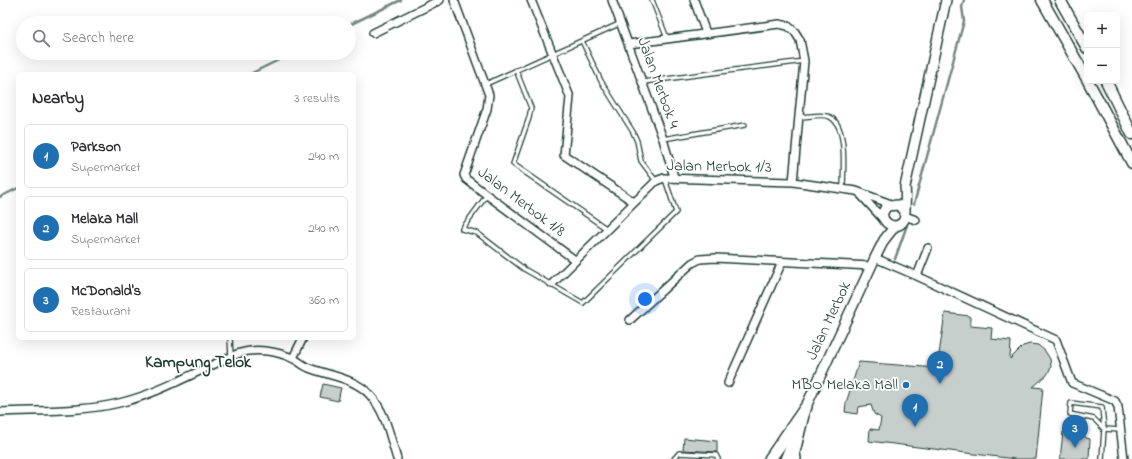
<!DOCTYPE html>
<meta charset="utf-8">
<style>
:root{--surface:#fff;--page:#f7f7f7;--text:#2b2b33;--muted:#7c7c81;--line:#e1e1e2;--accent:#1f6fb2}
body{margin:0;font-family:"Indie Flower",sans-serif;background:var(--page);color:var(--text)}
.controls{position:absolute;right:12px;top:12px;display:grid;overflow:hidden;border-radius:6px;box-shadow:0 4px 16px #0002}
.controls button{width:36px;height:36px;display:grid;place-items:center;padding:0;border:0;border-bottom:1px solid var(--line);background:var(--surface);color:var(--text);font:20px sans-serif}
.you{position:absolute;left:645px;top:299px;width:14px;height:14px;margin:-10px;border:3px solid #fff;border-radius:50%;background:#1a73e8;box-shadow:0 0 0 6px #1a73e833}
.badge{display:grid;place-items:center;width:26px;height:26px;border-radius:50%;background:var(--accent);color:#fff;font-size:13px;font-weight:700}
.pin{position:absolute;translate:-50% -33px;filter:drop-shadow(0 1px 2px #0008)}
.pin::after{content:'';position:absolute;top:21px;width:14px;height:12px;background:inherit;clip-path:polygon(0 0,100% 0,50% 100%)}
.list{margin:0;padding:0;list-style:none}
h2{display:flex;justify-content:space-between;align-items:center;height:52px;margin:0;padding:0 16px;font-size:17px}
h2 small{font-size:13px;font-weight:400;color:var(--muted)}
.list li{display:grid;grid-template-columns:26px 1fr auto;gap:12px;align-items:center;box-sizing:border-box;height:64px;margin:0 8px 8px;padding:0 8px;border:1px solid var(--line);border-radius:6px}
.list b{display:block;font-size:15px;white-space:nowrap}
.list p{margin:0;font-size:13px;white-space:nowrap;color:var(--muted)}
.list em{font-size:13px;font-style:normal;color:var(--muted)}
.icon{flex:none;width:22px;height:22px;fill:none;stroke:currentColor;stroke-width:2;stroke-linecap:round;stroke-linejoin:round}
.map{position:relative;flex:none;width:1132px;height:459px;overflow:hidden}
.search{position:absolute;background:var(--surface);box-shadow:0 4px 16px #0002;left:16px;top:16px;width:340px;height:44px;display:flex;align-items:center;gap:10px;box-sizing:border-box;padding:0 14px;border-radius:22px;color:var(--muted);font-size:15px}
.panel{position:absolute;background:var(--surface);box-shadow:0 4px 16px #0002;left:16px;top:72px;width:340px;height:268px;border-radius:6px}
.map>svg:first-child{display:block}
</style>
<div class="map">
<svg width="1132" height="459" viewBox="0 0 1132 459">
<rect width="100%" height="100%" fill="#fff"/>
<filter id="ink" filterUnits="userSpaceOnUse"><feTurbulence type="fractalNoise" baseFrequency=".025" numOctaves="2"/><feDisplacementMap in="SourceGraphic" scale="8" xChannelSelector="R" yChannelSelector="G"/><feConvolveMatrix kernelMatrix="1 2 1 2 8 2 1 2 1" color-interpolation-filters="sRGB"/></filter>
<g filter="url(#ink)">
<g fill="none" stroke-linecap="round" stroke-linejoin="round">
<path stroke="#758883" stroke-width="2.5" d="M349,25L401,0
M250,74L293,53
M0,197L18,188
M914,204L964,21L962,7L964,0
M895,259L907,225"/>
</g>
<path fill="#c7cfcc" stroke="#1f3d34" d="M945,313L970,316V326L992,328L991,339L1011,341L1010,359L1023,346L1030,344L1038,345L1045,351L1050,359L1051,367L1047,375L1033,387L1043,388L1036,459H1015L869,441L870,429L879,430L881,418L874,414L871,405L858,407L857,414L845,412L846,403L859,362L937,368Z
M323,384L341,388L338,401L320,397Z
M1063,432L1083,434L1086,438L1090,439L1089,459H1060Z
M684,438L717,441V452L683,450Z"/>
<g fill="none" stroke-linecap="round" stroke-linejoin="round">
<defs>
<path id="service" d="M652,0L667,38
M582,41L601,81L633,132L637,141L641,161L656,181
M516,70L531,108L529,118L513,164L607,229
M643,82L804,61
M486,84L621,23
M799,117C808,117 822,113 830,117C848,126 843,171 843,189
M663,139L745,125
M487,195L462,229L477,233L524,269L583,303L676,212L665,179
M230,338L231,356
M674,459L679,453L716,455L718,459
M1102,459L1104,429L1102,407L1071,403L1070,414L1094,419L1104,429L1121,430"/>
<path id="minor" d="M454,0L489,95L487,109L464,175L466,179L487,195L575,260
M531,0L570,97L564,155L634,202
M612,0L663,139L674,177
M694,0L706,33
M373,33L440,0
M629,44L779,24L788,26L795,32L800,40L804,61L793,182
M861,195L883,219
M905,216L916,220
M875,258L917,276L1056,340L1072,383L1115,401L1118,407L1124,459
M917,276L928,248
M552,284L656,181L664,178L793,182L856,191L891,204
M630,320L692,263L700,259L715,258L871,266
M293,358L303,338
M728,383L782,262
M0,412C38,410 82,412 119,403C162,393 199,369 240,353C256,348 278,351 294,359C299,361 303,366 309,368C330,376 355,378 370,395C386,412 390,437 397,459"/>
<path id="tertiary" d="M903,209L898,205L887,206L883,212C881,224 897,232 904,220C905,218 906,192 905,187L946,0
M803,413L875,258L884,240L895,226
M785,459L793,440"/>
<path id="secondary" d="M1042,0L1087,79
M1060,0L1087,48
M1088,81L1132,163
M1106,81L1132,134"/>
<path id="trunk" d="M770,459L806,407
M795,459L794,452L803,415"/>
</defs>
<use href="#service" stroke="#1f3d34" stroke-width="6"/>
<use href="#minor" stroke="#1f3d34" stroke-width="10"/>
<use href="#tertiary" stroke="#1f3d34" stroke-width="12"/>
<use href="#secondary" stroke="#1f3d34" stroke-width="13"/>
<use href="#trunk" stroke="#1f3d34" stroke-width="14"/>
<use href="#service" stroke="#fff" stroke-width="3.5"/>
<use href="#minor" stroke="#fff" stroke-width="7"/>
<use href="#tertiary" stroke="#fff" stroke-width="9"/>
<use href="#secondary" stroke="#fff" stroke-width="10"/>
<use href="#trunk" stroke="#fff" stroke-width="11"/>
</g>
</g>
<circle fill="#1f6fb2" stroke="#fff" stroke-width="1.5" cx="906" cy="385" r="4"/>
<g text-anchor="middle" dominant-baseline="central" stroke-width="3.5" stroke-linejoin="round" paint-order="stroke">
<g font-size="16" fill="#1f3d34" stroke="#fff">
<text transform="translate(658 83) rotate(70)">Jalan Merbok 4</text>
<text transform="translate(719 167) rotate(1)">Jalan Merbok 1/3</text>
<text transform="translate(521 202) rotate(37)">Jalan Merbok 1/8</text>
<text transform="translate(829 321) rotate(-65)">Jalan Merbok</text>
</g>
<g font-size="16" fill="#1f3d34" stroke="#fff" text-anchor="end">
<text x="898" y="385">MBO Melaka Mall</text>
</g>
<g font-size="17" font-weight="bold" fill="#1f3d34" stroke="#fff">
<text x="198" y="362">Kampung Telok</text>
</g>
</g>
</svg>
<div class="controls">
<button>+</button>
<button>−</button>
</div>
<div class="you"></div>
<div class="pin badge" style="left:915px;top:427px">1</div>
<div class="pin badge" style="left:940px;top:384px">2</div>
<div class="pin badge" style="left:1075px;top:448px">3</div>
<div class="search"><svg class="icon" aria-label="search" viewBox="0 0 24 24"><circle cx="10" cy="10" r="6"/><path d="M15 15l6 6"/></svg>Search here</div>
<section class="panel">
<h2>Nearby<small>3 results</small></h2>
<ul class="list">
<li><span class="badge">1</span><div><b>Parkson</b><p>Supermarket</p></div><em>240 m</em></li>
<li><span class="badge">2</span><div><b>Melaka Mall</b><p>Supermarket</p></div><em>240 m</em></li>
<li><span class="badge">3</span><div><b>McDonald's</b><p>Restaurant</p></div><em>360 m</em></li>
</ul>
</section>
</div>
